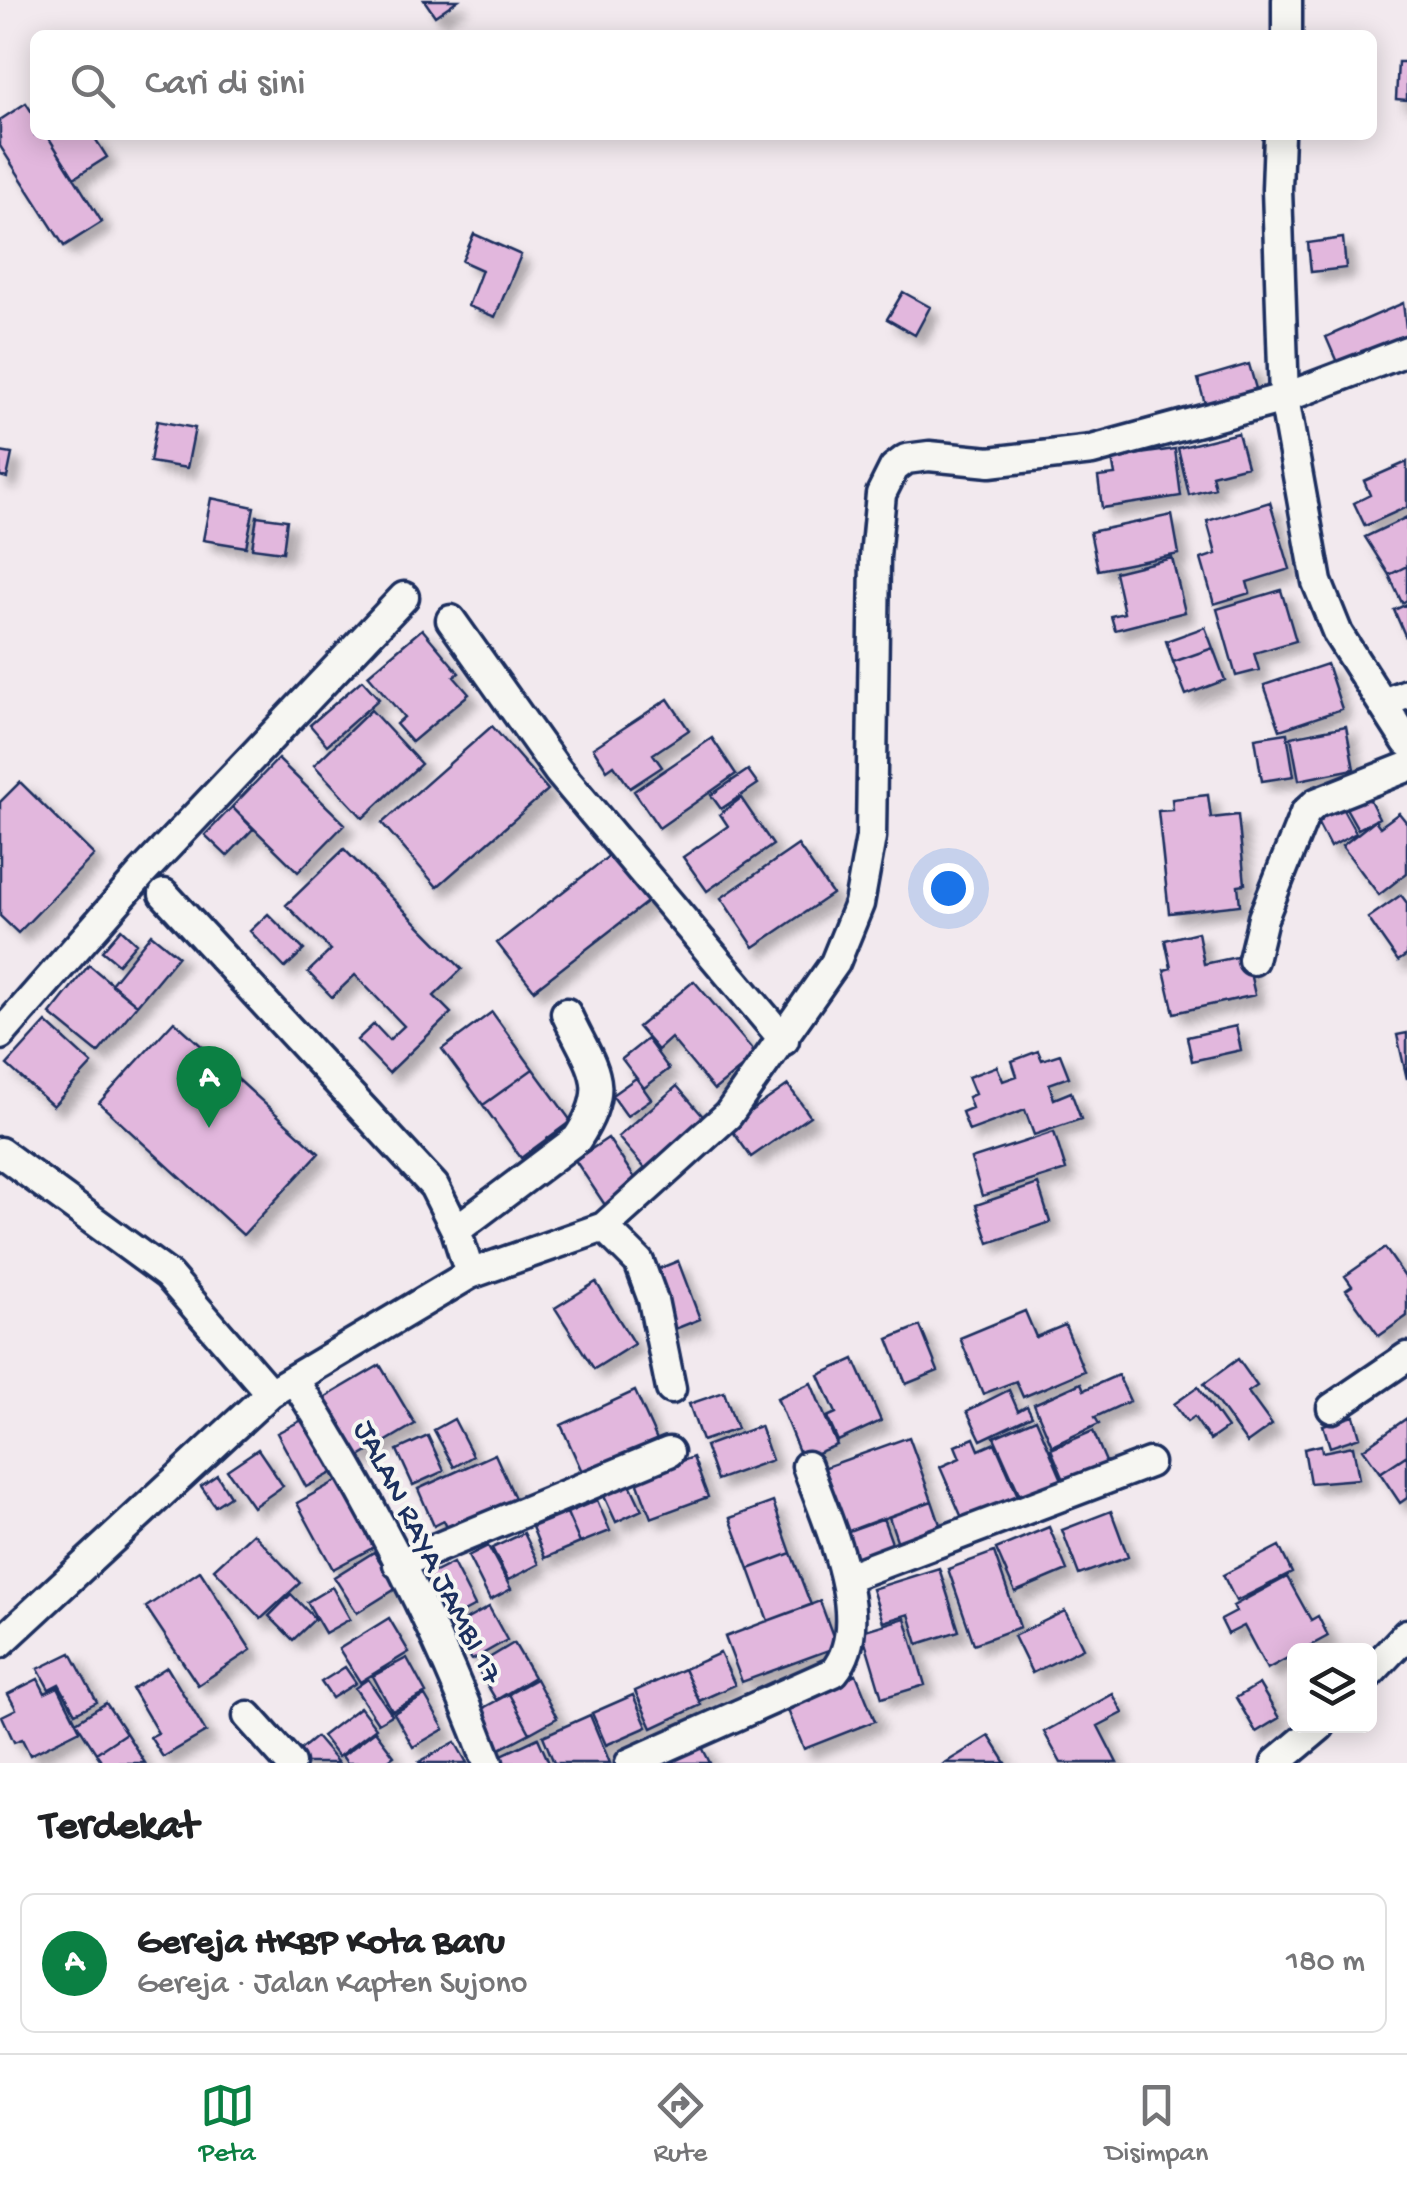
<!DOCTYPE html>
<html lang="id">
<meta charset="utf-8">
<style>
:root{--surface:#fff;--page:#f2f2f2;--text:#202124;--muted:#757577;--line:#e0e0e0;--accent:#0b8043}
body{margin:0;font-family:"Gochi Hand",sans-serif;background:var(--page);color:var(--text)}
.controls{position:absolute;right:30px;bottom:30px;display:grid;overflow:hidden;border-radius:15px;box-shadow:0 5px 25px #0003}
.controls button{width:90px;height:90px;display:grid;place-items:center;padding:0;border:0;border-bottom:2px solid var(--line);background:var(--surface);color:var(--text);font:50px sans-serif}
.you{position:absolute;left:948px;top:888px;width:35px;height:35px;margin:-25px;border:8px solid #fff;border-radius:50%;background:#1a73e8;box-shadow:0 0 0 15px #1a73e833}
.badge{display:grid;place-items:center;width:65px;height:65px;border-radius:50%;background:var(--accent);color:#fff;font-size:32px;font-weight:700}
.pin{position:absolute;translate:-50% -82px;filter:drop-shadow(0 2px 5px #0008)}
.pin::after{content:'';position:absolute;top:52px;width:35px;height:30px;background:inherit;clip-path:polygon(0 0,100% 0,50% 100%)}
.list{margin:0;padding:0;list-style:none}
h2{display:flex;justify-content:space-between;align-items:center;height:130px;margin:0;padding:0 40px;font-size:42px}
h2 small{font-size:32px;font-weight:400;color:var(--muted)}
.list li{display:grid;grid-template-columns:65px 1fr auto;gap:30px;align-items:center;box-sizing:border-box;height:140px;margin:0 20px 20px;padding:0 20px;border:2px solid var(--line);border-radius:15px}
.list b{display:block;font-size:38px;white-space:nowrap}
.list p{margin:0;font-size:32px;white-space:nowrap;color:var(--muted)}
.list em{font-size:32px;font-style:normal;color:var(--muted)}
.icon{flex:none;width:55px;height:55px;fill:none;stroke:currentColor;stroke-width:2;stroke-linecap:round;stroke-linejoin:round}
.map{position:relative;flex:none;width:1407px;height:1763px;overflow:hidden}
.search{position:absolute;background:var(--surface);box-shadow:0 5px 25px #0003;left:30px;right:30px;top:30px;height:110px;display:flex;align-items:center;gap:25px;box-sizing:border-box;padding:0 35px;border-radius:15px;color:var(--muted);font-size:38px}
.sheet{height:290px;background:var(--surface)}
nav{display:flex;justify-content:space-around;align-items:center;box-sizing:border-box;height:140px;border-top:2px solid var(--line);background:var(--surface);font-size:28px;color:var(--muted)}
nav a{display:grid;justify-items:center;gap:5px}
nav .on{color:var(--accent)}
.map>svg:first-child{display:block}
</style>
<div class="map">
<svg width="1407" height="1763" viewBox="0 0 1407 1763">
<defs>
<filter id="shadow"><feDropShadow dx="9" dy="9" stdDeviation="5" flood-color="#0004"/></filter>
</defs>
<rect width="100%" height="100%" fill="#f2e9ee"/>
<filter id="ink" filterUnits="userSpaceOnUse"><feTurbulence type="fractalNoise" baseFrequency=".01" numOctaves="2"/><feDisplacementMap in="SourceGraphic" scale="20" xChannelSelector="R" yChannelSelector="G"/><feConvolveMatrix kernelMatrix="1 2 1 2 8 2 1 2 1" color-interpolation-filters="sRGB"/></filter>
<g filter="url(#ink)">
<path fill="#e2b7dd" stroke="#1b2f5e" stroke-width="2.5" filter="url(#shadow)" d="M424,0H458L435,16Z
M1398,62H1407V100L1396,99Z
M26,103L35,117V135H47L102,222L64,246L0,146V120Z
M47,135H93L107,157L74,178Z
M474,234L521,255L495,317L468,306L482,270L462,261Z
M1343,238L1346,268L1311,272L1308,243Z
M903,292L930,307L915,335L887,319Z
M1403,303L1407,336L1339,367L1326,337Z
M1249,364L1258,396L1207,411L1198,379Z
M157,421L195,428L187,468L150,462Z
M1238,433L1247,466L1212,475L1215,488L1189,495L1178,448Z
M1175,449L1181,496L1102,508L1098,477L1115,475L1112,458Z
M0,452L12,454L7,478L0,476Z
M1407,462V507L1365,526L1354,503L1370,495L1364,481Z
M211,498L254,507L246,547L203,540Z
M1270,502L1290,569L1247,582L1250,593L1214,604L1201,559L1216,554L1207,521Z
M1172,515L1179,554L1098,570L1090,532Z
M257,516L287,520L283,552L252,548Z
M1407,517V566L1389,575L1365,537Z
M1172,558L1185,612L1115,630L1111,616L1124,613L1115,572Z
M1407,566V600L1402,603L1389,575Z
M1281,590L1296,641L1254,653L1259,670L1236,676L1217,609Z
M1407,604V640L1394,610Z
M1205,627L1213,648L1173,662L1166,641Z
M422,629L459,673L454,677L469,694L412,742L396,724L404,717L368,675Z
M1213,648L1225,680L1186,695L1173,662Z
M1327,664L1342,709L1280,730L1264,685Z
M362,680L379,699L327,745L310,725Z
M668,699L689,730L653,754L662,767L630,788L614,765L607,770L593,748Z
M371,710L421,764L363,818L314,765Z
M492,726L548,790L437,887L382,823Z
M1346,726L1354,769L1299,780L1291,737Z
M1287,733L1294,776L1262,781L1255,738Z
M712,738L736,774L659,828L634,791Z
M278,759L345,824L298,872L232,807Z
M748,770L758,784L721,809L711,795Z
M20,782L94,855L18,933L0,916V802Z
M1208,795L1211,818L1238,815L1245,884L1238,885L1240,905L1169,913L1158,811L1173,810L1172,799Z
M1368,796L1379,818L1358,829L1346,808Z
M741,798L773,845L707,891L683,857L728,826L720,814Z
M1341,806L1356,833L1330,847L1316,820Z
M232,807L253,829L227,856L205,835Z
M1399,813L1407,823V873L1379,895L1342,846L1375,820L1380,827Z
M798,845L832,894L754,947L721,898Z
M344,849L462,969L434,996L451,1013L389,1073L357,1040L374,1024L389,1040L404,1026L355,975L332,997L308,972L331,950L286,905Z
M614,852L651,899L534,990L497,943Z
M1401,895L1407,903V955L1398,961L1368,918Z
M268,914L304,950L285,968L250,931Z
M121,929L136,943L118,964L102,951Z
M1198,932L1204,964L1246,955L1255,995L1174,1013L1164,970L1171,968L1165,940Z
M151,934L178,956L137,1005L111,984Z
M89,965L137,1005L98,1053L50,1014Z
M694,981L757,1055L714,1090L671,1038L658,1050L638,1027Z
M492,1012L533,1069L483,1105L442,1049Z
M174,1021L319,1153L243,1235L99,1103Z
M46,1022L92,1064L53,1106L7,1065Z
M1236,1026L1241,1050L1192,1061L1187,1037Z
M1407,1033V1079L1397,1035Z
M647,1039L669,1069L644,1088L622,1059Z
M1038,1051L1042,1060L1060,1054L1069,1077L1049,1084L1054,1099L1071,1092L1081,1119L1034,1135L1025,1110L969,1131L962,1112L972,1108L968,1097L975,1094L968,1077L997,1066L1003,1081L1017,1076L1012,1061Z
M533,1069L571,1121L521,1158L483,1105Z
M636,1078L651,1099L627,1116L612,1095Z
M788,1085L810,1116L751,1157L729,1126Z
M677,1086L708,1122L649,1173L618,1137Z
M1054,1132L1066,1170L982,1196L971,1159Z
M608,1138L640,1186L607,1208L575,1160Z
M1038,1184L1050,1222L989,1243L976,1205Z
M1385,1248L1407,1280V1316L1379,1336L1346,1290L1352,1286L1345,1276Z
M678,1261L700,1319L670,1331L648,1273Z
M596,1282L634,1344L594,1369L555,1308Z
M1025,1311L1036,1337L1065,1325L1084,1371L1023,1397L1016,1381L983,1394L960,1338Z
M920,1326L938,1371L906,1384L888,1339Z
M854,1359L881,1421L838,1441L827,1417L836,1413L819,1375Z
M1238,1359L1257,1386L1248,1392L1272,1425L1247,1443L1204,1384Z
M380,1365L415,1424L358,1458L324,1398Z
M1118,1375L1130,1401L1095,1417L1099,1424L1052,1446L1034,1404L1081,1383L1084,1390Z
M811,1383L837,1445L802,1459L777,1398Z
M1198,1387L1227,1428L1210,1440L1194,1417L1187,1422L1174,1404Z
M1009,1390L1018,1411L1027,1406L1032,1416L981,1440L967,1411Z
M635,1391L658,1442L584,1476L561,1425Z
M724,1392L737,1429L702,1441L689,1404Z
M310,1416L339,1469L306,1487L277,1433Z
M1354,1416L1360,1437L1330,1447L1323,1425Z
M1407,1418V1455L1380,1473L1363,1449Z
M454,1419L473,1456L454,1467L434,1430Z
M1036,1419L1063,1482L1022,1500L994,1437Z
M760,1426L772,1460L717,1480L705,1446Z
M1093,1431L1109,1469L1067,1487L1051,1449Z
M428,1436L444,1471L413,1485L397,1450Z
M909,1437L932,1501L846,1532L823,1468Z
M974,1438L979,1450L995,1443L1021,1503L966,1527L940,1467L960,1458L955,1446Z
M1321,1445L1322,1452L1353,1446L1359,1479L1310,1483L1304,1449Z
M258,1449L283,1486L253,1507L227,1470Z
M495,1454L518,1505L451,1536L444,1521L434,1526L418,1489Z
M1407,1455V1498L1400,1503L1380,1473Z
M693,1457L708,1497L651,1518L636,1478Z
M217,1475L230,1496L215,1506L201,1486Z
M340,1479L376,1546L333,1569L297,1503Z
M630,1484L642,1510L616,1522L604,1496Z
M597,1500L610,1531L580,1543L567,1513Z
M932,1501L944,1536L901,1552L889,1517Z
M773,1502L791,1553L749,1569L730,1518Z
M1111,1511L1128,1557L1079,1575L1062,1530Z
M567,1513L580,1543L545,1558L532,1527Z
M883,1518L896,1554L858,1567L846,1532Z
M1049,1527L1067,1570L1015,1592L996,1549Z
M253,1533L300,1583L261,1619L214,1569Z
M524,1533L539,1564L508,1580L492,1548Z
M488,1546L511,1589L490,1600L468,1556Z
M1279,1546L1292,1573L1236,1601L1223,1575Z
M374,1552L397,1588L357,1613L334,1577Z
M994,1552L1020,1627L974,1644L948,1569Z
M791,1553L811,1605L768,1621L749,1569Z
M453,1563L475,1606L437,1626L415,1582Z
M939,1568L959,1631L918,1644L909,1614L883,1622L872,1589Z
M200,1571L251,1650L198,1685L146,1607Z
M1287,1577L1311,1620L1318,1616L1328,1636L1267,1669L1244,1626L1228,1634L1221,1620L1236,1612L1233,1606Z
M332,1587L350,1619L325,1633L307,1602Z
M291,1594L315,1619L293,1640L269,1616Z
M820,1601L837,1647L742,1682L725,1637Z
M489,1607L507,1640L472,1660L453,1627Z
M1065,1611L1083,1648L1032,1673L1014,1636Z
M389,1618L409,1652L360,1682L339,1649Z
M905,1618L925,1685L882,1698L862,1631Z
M514,1643L534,1677L496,1700L476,1666Z
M71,1653L97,1702L75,1713L59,1684L49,1689L38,1669Z
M720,1653L735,1685L699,1701L684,1669Z
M407,1658L426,1693L392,1711L373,1676Z
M167,1667L206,1732L163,1757L150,1737L158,1733L132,1689Z
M345,1667L356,1683L332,1698L321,1682Z
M684,1669L701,1705L652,1728L635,1691Z
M856,1674L875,1721L804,1749L785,1703Z
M38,1679L45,1693L58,1687L80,1730L30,1755L22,1739L14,1742L2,1716L16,1709L8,1694Z
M368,1679L392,1715L378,1723L355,1688Z
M536,1679L557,1718L530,1733L509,1694Z
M1259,1684L1279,1718L1256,1732L1236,1698Z
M509,1694L530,1733L494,1752L474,1713Z
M1113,1694L1123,1713L1098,1726L1117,1763H1061L1044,1732Z
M633,1695L647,1727L606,1745L592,1713Z
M425,1696L444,1729L413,1747L394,1713Z
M106,1703L126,1733L96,1753L76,1722Z
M360,1707L376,1728L338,1757L322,1736Z
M590,1715L610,1763H554L543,1736Z
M375,1731L394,1756L384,1763H347L342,1756Z
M126,1733L145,1763H103L96,1753Z
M989,1736L1006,1763H945Z
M316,1737L338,1763H299L293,1756Z
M538,1738L549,1763H495L493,1759Z
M455,1742L467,1763H420L419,1762Z
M700,1743L710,1763H674L671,1757Z"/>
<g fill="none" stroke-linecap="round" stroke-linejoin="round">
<defs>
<path id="minor" d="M1287,35V0
M1279,135L1277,189L1284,398L1317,582L1338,634L1407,742
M451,620L558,771L784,1040
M1383,703L1407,694
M164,894L434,1186L456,1230L470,1274
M1253,960L1263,918L1305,813L1316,803L1407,767
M0,1035L143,872L404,597
M0,1152L168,1275L270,1393
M604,1227L639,1262L653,1300L671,1389
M456,1230L577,1139C614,1083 591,1068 566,1013
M294,1379C371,1499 438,1630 488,1763
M1332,1408L1407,1357
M398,1564L669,1452
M847,1577L1149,1463
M0,1643L270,1393L470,1274L604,1227L728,1115L835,963L859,904L871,837L875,557L881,494L894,468L906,459L929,456L990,462L1092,450L1284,398L1407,351
M1370,1673L1407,1634
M248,1716L290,1763
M630,1763L834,1672C876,1622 826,1520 807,1466
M1276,1763L1320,1726"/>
</defs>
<use href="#minor" stroke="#1b2f5e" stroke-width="35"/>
<use href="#minor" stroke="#f6f6f2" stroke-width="28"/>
</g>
</g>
<g text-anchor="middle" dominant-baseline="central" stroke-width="8" stroke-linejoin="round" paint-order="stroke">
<g font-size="32" fill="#1b2f5e" stroke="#f6f6f2">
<text transform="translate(426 1553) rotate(63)">JALAN RAYA JAMBI 17</text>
</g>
</g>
</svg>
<div class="controls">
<button><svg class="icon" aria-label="layers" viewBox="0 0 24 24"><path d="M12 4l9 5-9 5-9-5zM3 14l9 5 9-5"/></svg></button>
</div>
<div class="you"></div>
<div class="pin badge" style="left:209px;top:1128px">A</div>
<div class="search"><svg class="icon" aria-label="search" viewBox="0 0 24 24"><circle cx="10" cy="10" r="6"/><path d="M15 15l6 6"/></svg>Cari di sini</div>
</div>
<section class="sheet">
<h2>Terdekat<small></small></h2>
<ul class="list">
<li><span class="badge">A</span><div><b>Gereja HKBP Kota Baru</b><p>Gereja · Jalan Kapten Sujono</p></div><em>180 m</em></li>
</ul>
</section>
<nav>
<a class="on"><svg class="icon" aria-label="map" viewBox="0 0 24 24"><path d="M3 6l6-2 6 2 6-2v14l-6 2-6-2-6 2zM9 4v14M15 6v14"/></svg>Peta</a>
<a><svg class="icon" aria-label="directions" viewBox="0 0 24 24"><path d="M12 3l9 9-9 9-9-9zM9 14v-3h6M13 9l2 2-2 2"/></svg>Rute</a>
<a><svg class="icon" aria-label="saved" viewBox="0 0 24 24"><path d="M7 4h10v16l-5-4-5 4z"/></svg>Disimpan</a>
</nav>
